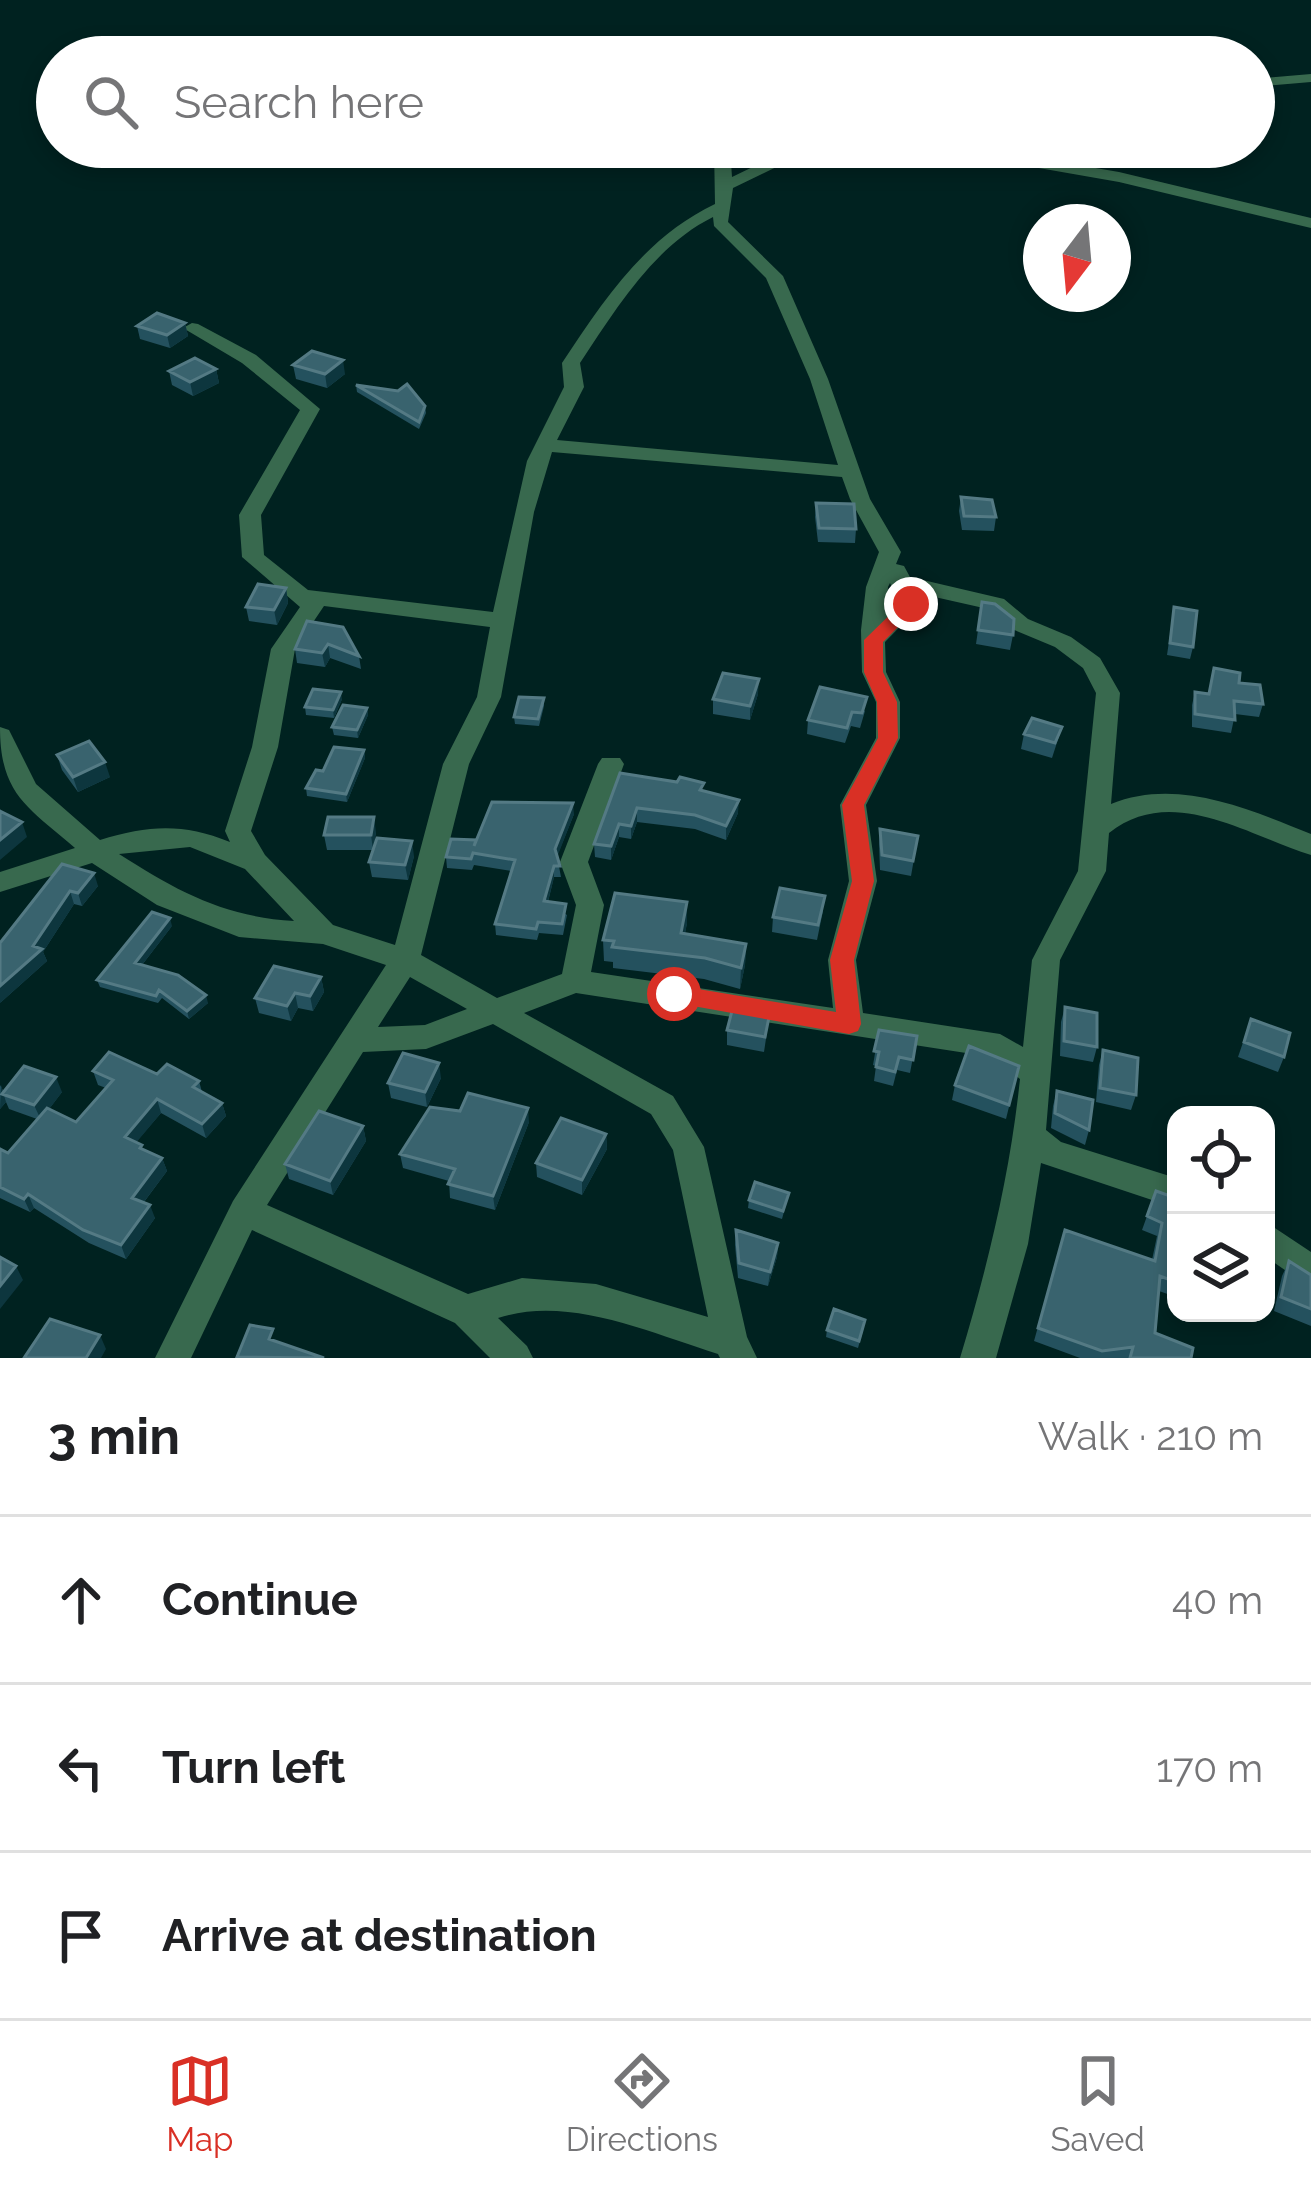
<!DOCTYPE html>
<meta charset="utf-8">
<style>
:root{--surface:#fff;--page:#f2f2f2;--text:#202124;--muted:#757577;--line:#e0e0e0;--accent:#d93025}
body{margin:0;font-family:Raleway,sans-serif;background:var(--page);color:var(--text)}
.controls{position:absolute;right:36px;bottom:36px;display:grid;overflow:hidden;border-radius:24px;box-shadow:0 6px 18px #0003}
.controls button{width:108px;height:108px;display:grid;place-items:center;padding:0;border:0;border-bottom:3px solid var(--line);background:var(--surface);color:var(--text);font:60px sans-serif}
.compass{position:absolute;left:1023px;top:204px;width:108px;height:108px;border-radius:50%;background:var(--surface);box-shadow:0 6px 18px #0003;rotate:196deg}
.stop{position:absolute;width:36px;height:36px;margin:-27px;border:9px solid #d93025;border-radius:50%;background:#fff}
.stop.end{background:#d93025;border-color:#fff;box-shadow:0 3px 12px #0008}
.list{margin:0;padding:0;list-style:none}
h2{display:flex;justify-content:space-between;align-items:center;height:156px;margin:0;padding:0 48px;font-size:51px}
h2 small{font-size:39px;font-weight:400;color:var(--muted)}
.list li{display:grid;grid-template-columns:78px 1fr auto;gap:36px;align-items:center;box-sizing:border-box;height:168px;padding:0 48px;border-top:3px solid var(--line)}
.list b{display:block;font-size:45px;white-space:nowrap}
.list em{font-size:39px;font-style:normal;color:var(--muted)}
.icon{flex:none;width:66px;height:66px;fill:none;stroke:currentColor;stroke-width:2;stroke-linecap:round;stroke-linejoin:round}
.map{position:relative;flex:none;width:1311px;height:1358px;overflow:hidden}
.search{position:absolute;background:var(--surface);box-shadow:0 6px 18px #0003;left:36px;right:36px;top:36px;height:132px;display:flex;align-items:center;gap:30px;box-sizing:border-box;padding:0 42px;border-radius:66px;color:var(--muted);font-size:45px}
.sheet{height:660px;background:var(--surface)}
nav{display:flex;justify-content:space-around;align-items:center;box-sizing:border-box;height:168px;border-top:3px solid var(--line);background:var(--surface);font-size:33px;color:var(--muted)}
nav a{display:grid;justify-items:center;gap:6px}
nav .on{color:var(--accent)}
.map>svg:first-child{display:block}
</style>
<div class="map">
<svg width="1311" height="1358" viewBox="0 0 1311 1358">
<rect width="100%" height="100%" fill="#002220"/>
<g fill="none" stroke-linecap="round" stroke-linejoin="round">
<path fill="#38694e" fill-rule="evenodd" d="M1311,74V82L1254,87V79Z
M714,147H730L732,177L794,147H851L843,152L803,154L733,188L728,222L783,276L828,379L870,499L901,552L896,564L904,566L910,577L1004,599L1028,619L1071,637L1100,658L1120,693L1111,804C1177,777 1249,809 1311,834V855C1247,835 1171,783 1109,833L1106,871L1060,960L1046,1130L1061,1142L1176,1178V1208L1041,1163L1028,1244L996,1358H960C988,1265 1010,1175 1020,1079L992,1057L576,993L524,1013L673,1096L704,1147L747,1337L757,1358H720L718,1354C650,1333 569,1295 498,1318L527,1346L533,1358H490L455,1323L252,1230L191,1358H155L233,1201L386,965L323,944L239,937L157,905L92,863L0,892V872L75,848C28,807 0,795 0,727L9,730L36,784L100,840C149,825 183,823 230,842L225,831L252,747L271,649L300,607L242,557L239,515L300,410L242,363L183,328L192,323L198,324L256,355L320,409L261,515L264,555L308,590L493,612L527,461L564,387L562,363C604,300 644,238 715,204ZM713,217L714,226L766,278L810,379L838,465L557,440L584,387L580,363C616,309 653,247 713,217ZM552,452L842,477L850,499L879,552L866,587L861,630L862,672L876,702V738L840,805L849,881L828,960L833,1008L591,972L604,905L588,862L624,764L620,758H602L598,764L560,862L576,905L562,974L497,998L421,955L469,764L501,697L534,512ZM890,583L899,603L886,615L888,587ZM917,593L988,609L1012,629L1055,647L1083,668L1096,693L1078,871L1032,960L1023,1047L1000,1034L863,1013L856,960L877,881L866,805L900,738V702L886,672L885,642L922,604ZM324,606L490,627L477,697L443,764L395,945L333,925L265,855L251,831L278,747L295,649ZM190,847L245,869L294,921C224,917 177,891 119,854ZM410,977L467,1009L425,1025L378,1027ZM493,1024L651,1114L673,1150L708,1317L596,1284L522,1278L468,1294L267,1205L363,1052L426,1049Z
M973,147H992L1002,152L1119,172L1311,218V228L1119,182L998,161Z
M1266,1222L1311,1252V1288L1266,1257Z"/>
</g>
<path fill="#24515e" d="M185,323L188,336L170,348L140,339L137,326Z
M293,365L345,374L327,388L296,379Z
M216,369L219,383L193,396L172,385L169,371Z
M356,385L425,406L426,413L419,429L357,392Z
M961,497L996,517L994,531L962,530L959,511Z
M816,503L856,529L855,543L818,542L815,517Z
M286,588L288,603L277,625L249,621L246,607Z
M982,602L1013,635L1010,650L976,644Z
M1174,607L1193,647L1190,659L1167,655Z
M307,621L359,656L361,669L330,658L325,667L297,663L295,649Z
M1214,668L1239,683L1263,704L1259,717L1235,714L1231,733L1192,727V705L1195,692L1208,694Z
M820,687L865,711L860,728L851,726L845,743L807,734L808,720Z
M758,694L750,720L713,714V699Z
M544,698V706L539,726L515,724L514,717Z
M342,699L334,718L306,715L305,707Z
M367,708L368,715L358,738L334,735L332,727Z
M1062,727L1052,758L1021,749L1024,734Z
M364,750L365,758L347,802L307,796L306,788L323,771Z
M57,755L110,777L78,792L62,770Z
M620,773L703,790L738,813L726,840L695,829L637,822L631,839L619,837L611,860L595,857L594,844Z
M574,814L557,856L561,877H554L548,902L567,915L563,935L539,933L537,940L496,935L495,924L511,871L474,865L472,870L447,868L446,857L476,840Z
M880,829L918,836L911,876L880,870L879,844Z
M376,832L373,850H327L324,835Z
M414,856L408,880L372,877L369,862Z
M62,864L98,886L82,906L74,904L43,952L47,961L0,1003Z
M823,911L817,940L772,932L773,917Z
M687,923L685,933L746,944L745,965L740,989L704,979L613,968V962L604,961L603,940Z
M172,926L142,965L208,1003L189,1019L162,998L158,1003L100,987L97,980Z
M321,977L324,992L313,1011L298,1008L291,1021L259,1013L255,998Z
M1065,1007L1097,1047L1093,1062L1060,1056L1061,1022Z
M770,1012L764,1052L727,1045V1030Z
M1251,1019L1284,1057L1278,1072L1238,1057Z
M879,1030L917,1036L910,1073L897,1070L893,1086L874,1081L876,1066L873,1065Z
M1103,1050L1136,1095L1131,1110L1096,1102L1099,1065Z
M1019,1066L1006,1119L952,1100L955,1085Z
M93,1071L157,1074L199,1081L202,1092L222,1103L226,1116L206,1138L161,1113L136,1142L144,1150L162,1158L167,1171L144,1202L155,1218L126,1259L89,1243L34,1208L30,1212L0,1198V1149L8,1153L37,1119L9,1109L6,1102L0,1109V1085L4,1092H62L49,1109L76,1122L106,1088L98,1085Z
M441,1078L427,1107L391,1098L388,1083Z
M1057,1091L1089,1130L1085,1145L1051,1128L1053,1106Z
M529,1122L495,1210L450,1198L449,1181L403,1168L400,1154Z
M363,1126L366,1141L333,1195L289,1179L285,1164Z
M606,1134L607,1149L582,1195L537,1177L536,1163Z
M1156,1191L1176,1198V1297L1159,1291L1155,1333L1191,1358H1080L1034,1341L1065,1230L1152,1260L1157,1236L1142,1230Z
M789,1193L782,1219L748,1208L749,1200Z
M736,1230L778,1243L777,1257L768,1286L738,1278L735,1245Z
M1289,1261L1311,1275V1326L1274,1311L1282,1276Z
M864,1327L858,1348L826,1337L827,1330Z"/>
<path fill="#0d363e" d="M185,323L188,336L170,348L167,335Z
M343,360L345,374L327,388L325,374Z
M216,369L219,383L193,396L190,382Z
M286,588L288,603L277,625L274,610Z
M328,644L330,658L325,667L322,653Z
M759,679L758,694L750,720V706Z
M341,692L342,699L334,718L333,710Z
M367,708L368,715L358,738L357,730Z
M364,750L365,758L347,802L346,794Z
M105,762L110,777L78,792L73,777Z
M739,800L738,813L726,840V826Z
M573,803L574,814L556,860L555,849Z
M637,808V822L631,839V826Z
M374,817L376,832L373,850L371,835Z
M22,822L27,837L0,860V840Z
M619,824V837L611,860V846Z
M412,841L414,856L408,880L405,865Z
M554,866V877L545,913L544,901Z
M94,873L98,886L82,906L78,893Z
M70,891L74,904L43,952L47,961L0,1003V986L33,946Z
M687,902V923L681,954V933Z
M170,918L172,926L138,970L135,963Z
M746,944L745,965L740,989L741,968Z
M321,977L324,992L313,1011L310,996Z
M295,993L298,1008L291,1021L287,1006Z
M206,995L208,1003L189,1019L187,1011Z
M439,1063L441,1078L427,1107L425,1092Z
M56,1077L62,1092L41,1120L34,1105Z
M1,1085L6,1102L0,1109Z
M157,1099L161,1113L130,1150L125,1137Z
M222,1103L226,1116L206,1138L202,1124Z
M528,1108L529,1122L495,1210L493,1196Z
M363,1126L366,1141L333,1195L330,1181Z
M606,1134L607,1149L582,1195V1180Z
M162,1158L167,1171L137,1211L132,1198Z
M28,1194L34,1208L30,1212L24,1199Z
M150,1205L155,1218L126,1259L121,1245Z
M778,1243L777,1257L768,1286L770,1272Z
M16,1266L23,1280L0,1309V1286Z
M100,1335L106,1349L101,1358H86Z"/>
<path fill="#39636e" stroke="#547a84" stroke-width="3" d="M157,313L185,323L167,335L137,326Z
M312,351L343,360L325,374L293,365Z
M195,358L216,369L190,382L169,371Z
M407,384L425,406L419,422L356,385L398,391Z
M961,497L992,500L996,517L964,516Z
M816,503L854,504L856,529L819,528Z
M258,584L286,588L274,610L246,607Z
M982,602L995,604L1014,619L1013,635L978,630Z
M1174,607L1197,611L1193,647L1170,643Z
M307,621L343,627L359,656L328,644L322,653L295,649Z
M1214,668L1240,673L1239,683L1260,685L1263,704L1234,701L1235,720L1195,714V692L1209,694Z
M723,673L759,679L750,706L713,699Z
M820,687L867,697L862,713L852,712L847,728L808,720Z
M313,689L341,692L333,710L305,707Z
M519,697L544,698L538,719L514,717Z
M343,705L367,708L357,730L332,727Z
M1032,718L1062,727L1055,743L1024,734Z
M89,741L105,762L73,777L57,755Z
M334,747L364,750L346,794L306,788L316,770L323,771Z
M620,773L677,782L680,777L704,783L700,790L739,800L726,826L695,815L637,808L631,826L619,824L611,846L594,844Z
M492,802L573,803L555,849L560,866H554L544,901L566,904L562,924L538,922L536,929L495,924L515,860L473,853L471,859L446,857L451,839L476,840L474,846Z
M0,811L22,822L0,840Z
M328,817H374L371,835H324Z
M880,829L918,836L913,861L882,855Z
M377,838L412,841L405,865L369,862Z
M62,864L94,873L78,893L70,891L33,946L42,949L0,986V943Z
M780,888L825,896L818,925L773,917Z
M615,893L687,902L681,933L746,944L741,968L705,958L612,947L614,941L603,940Z
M152,912L170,918L135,963L178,975L206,995L187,1011L159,990L156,996L97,980Z
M274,966L321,977L310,996L295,993L287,1006L255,998Z
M733,1007L770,1012L765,1037L727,1030Z
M1065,1007L1097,1013V1047L1064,1041Z
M1251,1019L1290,1033L1284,1057L1244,1042Z
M879,1030L917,1036L913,1060L899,1057L895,1072L876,1067L879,1052L874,1051Z
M969,1046L1019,1066L1009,1105L955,1085Z
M1103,1050L1138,1058L1136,1095L1100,1088Z
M109,1052L157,1074L167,1064L199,1081L193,1087L222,1103L202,1124L157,1099L125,1137L142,1145L140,1148L162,1158L132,1198L150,1205L121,1245L83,1230L28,1194L24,1199L0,1187V1149L8,1153L47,1108L76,1122L113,1080L93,1071Z
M403,1053L439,1063L425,1092L388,1083Z
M24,1066L56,1077L34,1105L2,1094Z
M1057,1091L1093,1100L1089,1130L1055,1113Z
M468,1093L528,1108L493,1196L448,1184L455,1169L400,1154L430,1107L460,1111Z
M319,1111L363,1126L330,1181L285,1164Z
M561,1118L606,1134L582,1180L536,1163Z
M755,1182L789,1193L783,1211L749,1200Z
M1156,1191L1176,1198V1282L1160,1276L1155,1333L1193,1348L1191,1358H1130L1133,1347L1102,1351L1038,1328L1065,1230L1155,1261L1162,1223L1147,1216Z
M736,1230L778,1243L770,1272L739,1263Z
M0,1257L16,1266L0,1286Z
M1289,1261L1311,1275V1309L1281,1297Z
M834,1309L865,1320L859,1341L827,1330Z
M50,1319L100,1335L86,1358H24Z
M250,1325L273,1329L269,1339L324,1358L237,1357Z"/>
<path fill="#d93025" d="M905,600L921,604L883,642V672L897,702L898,738L864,805L874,881L854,960L861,1024L858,1031L849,1034L665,1001V987L674,985L836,1012L830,960L852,881L842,805L878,738L877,702L864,672V640Z"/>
</svg>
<div class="controls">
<button><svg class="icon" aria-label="locate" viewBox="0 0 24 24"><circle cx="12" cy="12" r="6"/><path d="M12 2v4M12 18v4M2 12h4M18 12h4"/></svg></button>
<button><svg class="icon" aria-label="layers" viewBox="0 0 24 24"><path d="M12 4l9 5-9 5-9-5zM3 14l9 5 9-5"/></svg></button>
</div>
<svg class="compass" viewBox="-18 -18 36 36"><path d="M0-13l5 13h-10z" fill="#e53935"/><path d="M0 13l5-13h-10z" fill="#757577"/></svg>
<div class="stop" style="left:674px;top:994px"></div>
<div class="stop end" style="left:911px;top:604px"></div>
<div class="search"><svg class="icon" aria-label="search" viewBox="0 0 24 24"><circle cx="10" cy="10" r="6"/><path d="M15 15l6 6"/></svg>Search here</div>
</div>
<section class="sheet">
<h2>3 min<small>Walk · 210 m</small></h2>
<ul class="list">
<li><svg class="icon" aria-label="ahead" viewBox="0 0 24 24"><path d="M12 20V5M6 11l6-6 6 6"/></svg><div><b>Continue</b></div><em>40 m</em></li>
<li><svg class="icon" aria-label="left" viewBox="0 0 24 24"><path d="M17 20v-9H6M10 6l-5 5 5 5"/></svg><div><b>Turn left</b></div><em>170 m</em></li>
<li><svg class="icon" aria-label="arrive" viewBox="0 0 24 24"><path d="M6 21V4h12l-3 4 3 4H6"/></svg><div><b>Arrive at destination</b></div></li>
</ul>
</section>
<nav>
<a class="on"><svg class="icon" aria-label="map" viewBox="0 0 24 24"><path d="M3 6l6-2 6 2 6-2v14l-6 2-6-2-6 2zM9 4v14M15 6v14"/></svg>Map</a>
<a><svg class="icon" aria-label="directions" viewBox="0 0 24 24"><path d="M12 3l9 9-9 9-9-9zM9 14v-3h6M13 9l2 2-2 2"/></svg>Directions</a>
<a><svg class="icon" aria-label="saved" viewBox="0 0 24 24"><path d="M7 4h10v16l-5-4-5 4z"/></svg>Saved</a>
</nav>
